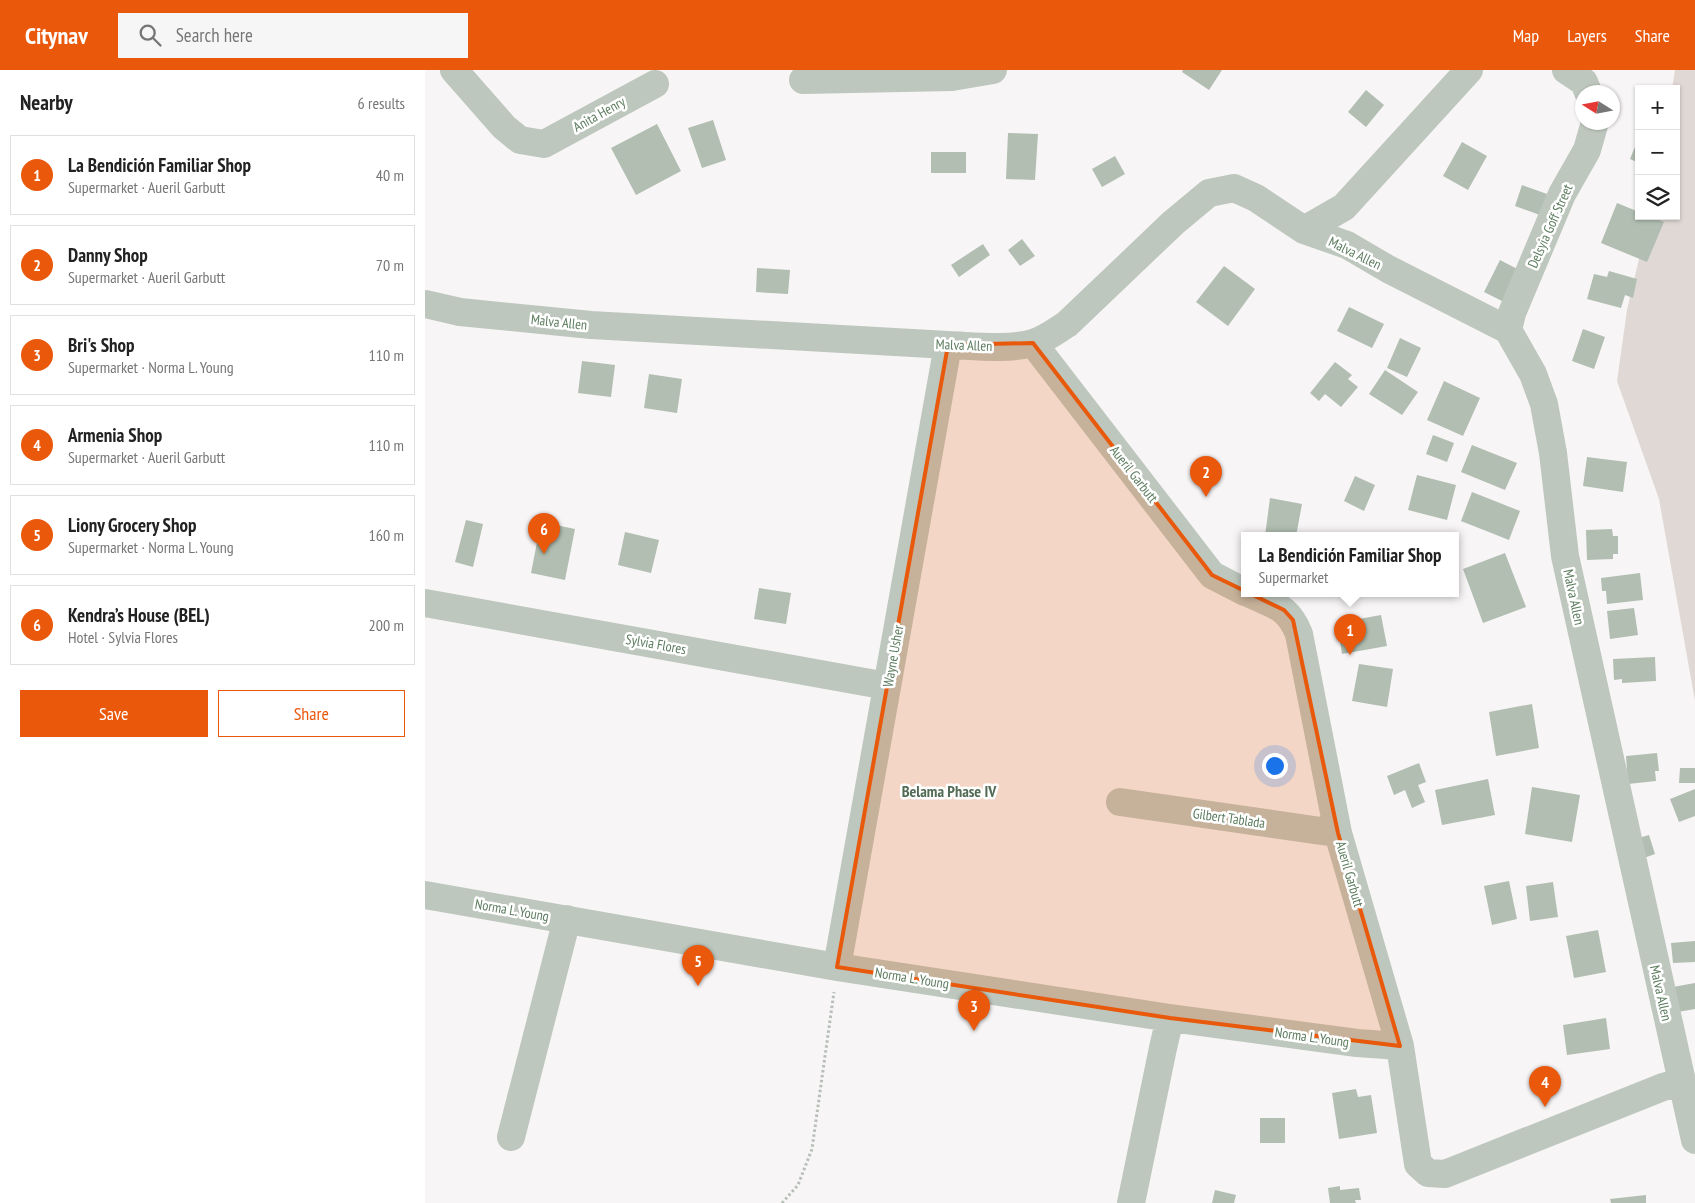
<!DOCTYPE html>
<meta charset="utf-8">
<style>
:root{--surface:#fff;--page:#f6f6f6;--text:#222;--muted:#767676;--line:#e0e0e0;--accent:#ea580c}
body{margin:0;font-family:"PT Sans Narrow",sans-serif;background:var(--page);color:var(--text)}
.controls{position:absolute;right:15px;top:15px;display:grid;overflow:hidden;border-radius:0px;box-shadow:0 1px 4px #0004}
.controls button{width:45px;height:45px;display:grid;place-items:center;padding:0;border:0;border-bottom:1px solid var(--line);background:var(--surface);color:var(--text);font:25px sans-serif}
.compass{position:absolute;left:1150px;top:15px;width:45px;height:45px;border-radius:50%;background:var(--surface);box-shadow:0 1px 4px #0004;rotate:281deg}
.you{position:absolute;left:849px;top:695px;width:18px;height:18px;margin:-12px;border:4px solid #fff;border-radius:50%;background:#1a73e8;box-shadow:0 0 0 8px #1a73e833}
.badge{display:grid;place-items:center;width:32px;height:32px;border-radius:50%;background:var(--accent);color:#fff;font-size:16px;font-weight:700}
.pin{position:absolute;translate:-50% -41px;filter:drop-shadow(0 1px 2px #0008)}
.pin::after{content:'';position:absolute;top:26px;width:18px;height:15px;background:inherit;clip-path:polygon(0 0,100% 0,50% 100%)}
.popup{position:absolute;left:816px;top:462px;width:218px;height:65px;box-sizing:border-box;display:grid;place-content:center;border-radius:0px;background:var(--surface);filter:drop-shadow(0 1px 4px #0005);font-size:16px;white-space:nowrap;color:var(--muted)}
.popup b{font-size:19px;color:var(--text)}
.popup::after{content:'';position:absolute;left:50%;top:100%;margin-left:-10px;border:10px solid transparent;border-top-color:var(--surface)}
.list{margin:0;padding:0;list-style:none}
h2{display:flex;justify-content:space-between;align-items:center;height:65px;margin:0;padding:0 20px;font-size:21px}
h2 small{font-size:16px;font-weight:400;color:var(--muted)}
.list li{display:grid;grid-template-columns:32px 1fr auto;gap:15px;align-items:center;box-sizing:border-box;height:80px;margin:0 10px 10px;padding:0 10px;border:1px solid var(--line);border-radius:0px}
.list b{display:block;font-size:19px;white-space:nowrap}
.list p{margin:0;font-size:16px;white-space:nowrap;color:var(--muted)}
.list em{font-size:16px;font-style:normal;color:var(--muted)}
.actions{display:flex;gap:10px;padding:15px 20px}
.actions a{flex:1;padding:11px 0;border:1px solid var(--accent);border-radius:0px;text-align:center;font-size:18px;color:var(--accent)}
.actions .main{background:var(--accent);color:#fff}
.icon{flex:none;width:28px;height:28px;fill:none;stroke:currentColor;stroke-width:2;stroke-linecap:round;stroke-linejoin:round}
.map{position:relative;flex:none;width:1270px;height:1133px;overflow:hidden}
header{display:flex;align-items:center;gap:30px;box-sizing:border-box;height:70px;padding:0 25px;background:var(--accent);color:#fff}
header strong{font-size:24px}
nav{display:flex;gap:28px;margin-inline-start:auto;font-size:18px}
.search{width:350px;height:45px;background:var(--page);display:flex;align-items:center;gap:12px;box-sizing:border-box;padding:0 18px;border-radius:0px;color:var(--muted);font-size:19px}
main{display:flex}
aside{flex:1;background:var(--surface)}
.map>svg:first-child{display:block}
</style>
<header>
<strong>Citynav</strong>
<div class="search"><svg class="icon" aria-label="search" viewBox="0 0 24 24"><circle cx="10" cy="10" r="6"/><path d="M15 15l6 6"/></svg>Search here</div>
<nav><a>Map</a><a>Layers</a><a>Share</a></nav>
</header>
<main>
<aside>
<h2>Nearby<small>6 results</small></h2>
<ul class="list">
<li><span class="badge">1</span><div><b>La Bendición Familiar Shop</b><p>Supermarket · Aueril Garbutt</p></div><em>40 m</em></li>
<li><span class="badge">2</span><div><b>Danny Shop</b><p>Supermarket · Aueril Garbutt</p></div><em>70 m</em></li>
<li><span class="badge">3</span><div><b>Bri's Shop</b><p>Supermarket · Norma L. Young</p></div><em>110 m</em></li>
<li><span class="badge">4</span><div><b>Armenia Shop</b><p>Supermarket · Aueril Garbutt</p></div><em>110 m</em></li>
<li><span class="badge">5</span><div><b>Liony Grocery Shop</b><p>Supermarket · Norma L. Young</p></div><em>160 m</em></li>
<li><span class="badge">6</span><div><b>Kendra’s House (BEL)</b><p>Hotel · Sylvia Flores</p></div><em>200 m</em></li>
</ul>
<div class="actions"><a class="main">Save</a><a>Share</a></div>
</aside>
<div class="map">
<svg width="1270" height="1133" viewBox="0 0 1270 1133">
<rect width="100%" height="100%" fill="#f8f5f6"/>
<path fill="#e0d8d5" d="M1250,0H1270V631L1234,429L1192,311L1202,240L1224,146H1251V19H1247Z"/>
<path fill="#b1beb1" d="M758,0H797L784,20L757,2Z
M941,20L959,35L941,57L923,42Z
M288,50L301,90L277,98L263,58Z
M232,54L256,101L211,125L186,78Z
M583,63L613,64L610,110L581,109Z
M1214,67V93L1205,89Z
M1037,72L1062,86L1043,120L1018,106Z
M506,82H541V103H506Z
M690,86L700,104L677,117L667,99Z
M1097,115L1122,124L1115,145L1090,136Z
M1192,133L1214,142V146H1224L1239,152L1222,192L1176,173Z
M597,169L610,186L595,196L583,180Z
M558,174L565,185L534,207L526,195Z
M1075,190L1100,203L1085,235L1059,222Z
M799,196L830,219L803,256L771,232Z
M332,198L365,200L363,224L331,222Z
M1184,201L1212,209L1208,228L1200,225L1196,238L1162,229L1169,204L1182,207Z
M924,237L959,254L947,278L912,261Z
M1158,259L1180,267L1169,299L1147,291Z
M975,268L996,278L982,307L962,298Z
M157,291L190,295L186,327L153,323Z
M910,292L927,305L923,309L933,317L916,337L900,324L894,331L885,323Z
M960,300L993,322L977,345L944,324Z
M224,304L257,309L252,343L219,338Z
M1019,311L1055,328L1038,366L1002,350Z
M1008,365L1029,373L1022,392L1001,384Z
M1047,375L1092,393L1080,420L1036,402Z
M1162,387L1202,392L1198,422L1158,416Z
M992,405L1031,415L1022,450L983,440Z
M930,406L950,415L939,441L919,431Z
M1047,422L1095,441L1084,470L1036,451Z
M845,428L877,434L871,466H840Z
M41,450L58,454L48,497L30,492Z
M116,452L150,459L140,510L106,503Z
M1187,459L1188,466H1193V484H1188V489L1162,490L1161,460Z
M200,462L234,470L226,503L193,495Z
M1080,483L1101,537L1058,553L1038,499Z
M1215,503L1218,530L1182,534L1181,521H1177L1176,508Z
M334,518L366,523L361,554L329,549Z
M1209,538L1213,565L1185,569L1182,541Z
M956,545L962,576L917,584L912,553Z
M1230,587L1231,611L1197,613V609L1189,610L1188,589Z
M934,594L968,599L962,637L927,631Z
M1107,634L1114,678L1071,686L1064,642Z
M1232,683L1234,701H1230L1231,711L1203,714L1201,686Z
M994,693L1001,712L993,715L1000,732L987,738L980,720L969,725L962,706Z
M1255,698H1270V713H1254Z
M1063,709L1070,745L1017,755L1010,720Z
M1107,717L1155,725L1147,772L1100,764Z
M1270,719V746L1254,752L1245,729Z
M1224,765L1230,784L1216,789L1210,769Z
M1084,811L1092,849L1067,855L1059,816Z
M1128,812L1133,847L1105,851L1101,816Z
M1173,860L1181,902L1149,908L1141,866Z
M1270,871V892L1248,893L1246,873Z
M1270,913V939L1253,942L1248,917Z
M1181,948L1185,979L1142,985L1138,955Z
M931,1019L933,1027L946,1025L952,1063L914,1069L907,1023Z
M835,1048H860V1073H835Z
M915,1116V1120L934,1118L936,1130H930L931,1133H905L903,1118Z
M790,1120L811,1125L809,1133H787Z
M1221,1125V1133H1186L1185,1129Z"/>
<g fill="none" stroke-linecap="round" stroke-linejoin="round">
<path stroke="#b6beb7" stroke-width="3" stroke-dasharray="2.5 2.5" stroke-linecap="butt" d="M357,1133L373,1115L387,1079L409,922"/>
<path stroke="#bec7be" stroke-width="28" d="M29,0L79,57L95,70L119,74L230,14
M1141,0L1159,12L1163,22
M378,10L527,7L568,0
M879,160L919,137L1044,0
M0,234L35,242L166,255L523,275C550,276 581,280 608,273C621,269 631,261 642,254L748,153L784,123L809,118L831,128L879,160L922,175L963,199L1083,260L1108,304L1119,334L1128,383L1140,486L1270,1070
M1083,260L1087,243L1137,124L1162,80L1170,52
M608,273L787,505L820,522
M825,524C850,536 863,536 874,564L913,763L975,976L993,1094L1003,1103L1020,1104L1238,1017L1256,1012
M0,533L462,616
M695,732L889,760L913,763
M0,825L412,897L745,948L932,973L975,976
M412,897L523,275
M86,1067L142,849
M706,1133L738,978L745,948"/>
</g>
<path fill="#e8590c" fill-opacity="0.2" stroke="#e8590c" stroke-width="4" stroke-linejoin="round" d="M608,273L787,505L859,540L868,550L913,763L975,976L745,948L412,897L523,275Z"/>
<g text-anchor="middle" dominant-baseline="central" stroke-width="5" stroke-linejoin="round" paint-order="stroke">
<g font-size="14" fill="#5d7c5f" stroke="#fff">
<text transform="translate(174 44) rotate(-29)">Anita Henry</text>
<text transform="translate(1125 156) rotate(-66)">Delsyia Goff Street</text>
<text transform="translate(930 183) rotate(26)">Malva Allen</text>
<text transform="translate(134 252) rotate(6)">Malva Allen</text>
<text transform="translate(539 275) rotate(2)">Malva Allen</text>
<text transform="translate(709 404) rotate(52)">Aueril Garbutt</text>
<text transform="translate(1149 527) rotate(78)">Malva Allen</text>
<text transform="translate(231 574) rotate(10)">Sylvia Flores</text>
<text transform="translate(468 586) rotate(-80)">Wayne Usher</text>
<text transform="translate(804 748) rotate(8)">Gilbert Tablada</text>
<text transform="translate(925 804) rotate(74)">Aueril Garbutt</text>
<text transform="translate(87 840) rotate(10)">Norma L. Young</text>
<text transform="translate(487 908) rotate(9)">Norma L. Young</text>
<text transform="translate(1236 923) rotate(77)">Malva Allen</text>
<text transform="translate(887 967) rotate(8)">Norma L. Young</text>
</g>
<g font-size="16" font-weight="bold" fill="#536c55" stroke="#fff">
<text x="524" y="721">Belama Phase IV</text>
</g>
</g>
</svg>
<div class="controls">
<button>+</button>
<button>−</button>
<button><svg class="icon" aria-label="layers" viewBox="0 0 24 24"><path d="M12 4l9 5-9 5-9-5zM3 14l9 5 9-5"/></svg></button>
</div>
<svg class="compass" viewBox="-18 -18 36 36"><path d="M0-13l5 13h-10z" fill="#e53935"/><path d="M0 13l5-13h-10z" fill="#767676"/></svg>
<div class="you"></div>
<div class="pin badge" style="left:925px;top:585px">1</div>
<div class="popup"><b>La Bendición Familiar Shop</b>Supermarket</div>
<div class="pin badge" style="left:781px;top:427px">2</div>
<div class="pin badge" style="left:549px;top:961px">3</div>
<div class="pin badge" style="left:1120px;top:1037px">4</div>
<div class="pin badge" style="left:273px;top:916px">5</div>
<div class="pin badge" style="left:119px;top:484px">6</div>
</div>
</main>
